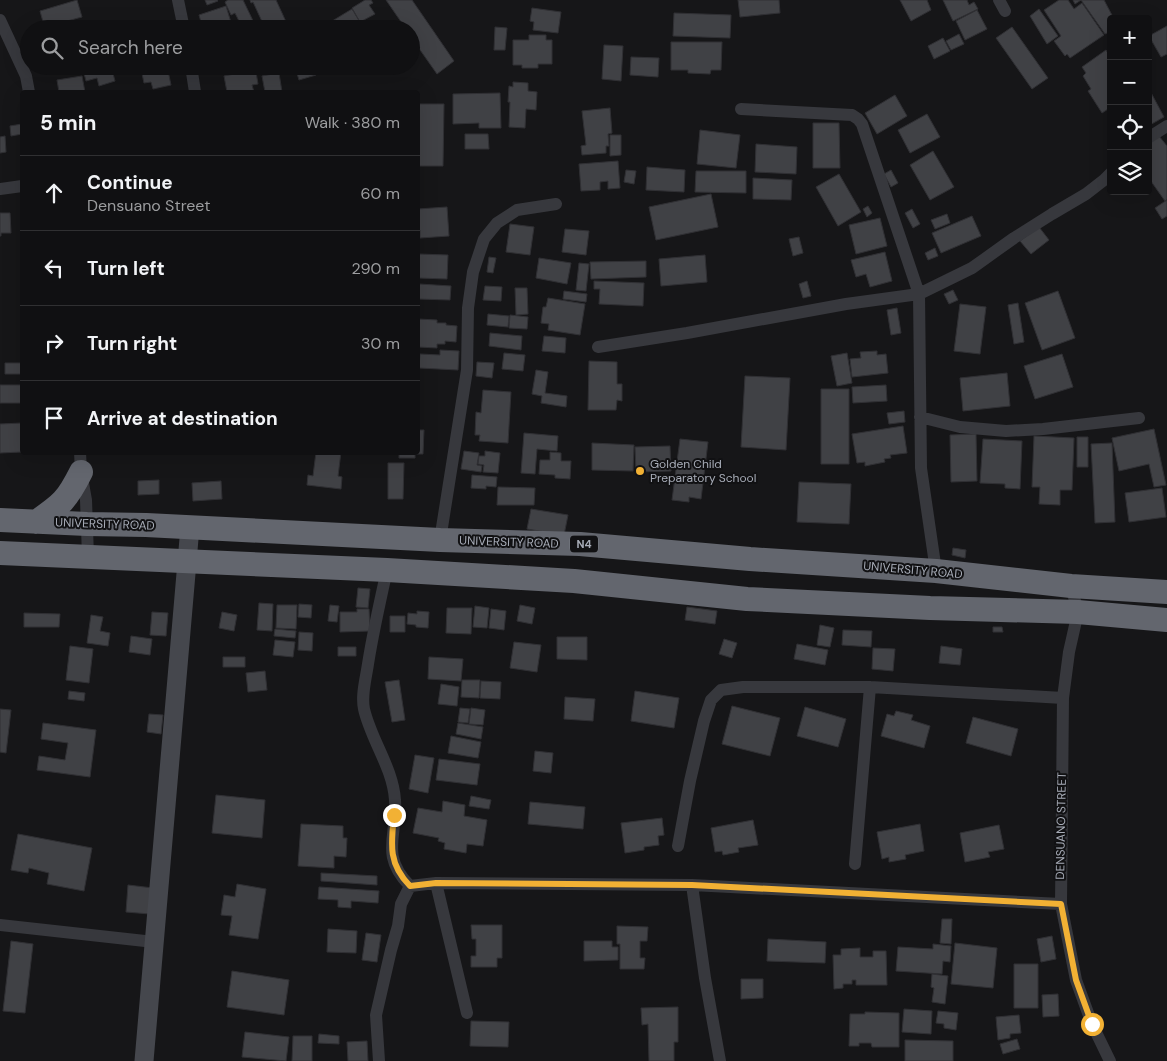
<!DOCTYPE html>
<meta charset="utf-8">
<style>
:root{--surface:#101012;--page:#19191b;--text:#f1f3f6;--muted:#9c9d9f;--line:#303032}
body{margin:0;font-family:"DM Sans",sans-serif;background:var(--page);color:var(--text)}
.controls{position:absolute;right:15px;top:15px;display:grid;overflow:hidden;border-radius:5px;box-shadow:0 5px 20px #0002}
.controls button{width:45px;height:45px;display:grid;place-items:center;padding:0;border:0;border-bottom:1px solid var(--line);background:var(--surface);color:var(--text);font:25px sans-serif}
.stop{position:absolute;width:15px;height:15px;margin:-11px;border:4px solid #f2b134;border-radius:50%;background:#fff}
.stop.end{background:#f2b134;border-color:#fff;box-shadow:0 1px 5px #0008}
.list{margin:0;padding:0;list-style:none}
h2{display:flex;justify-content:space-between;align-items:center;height:65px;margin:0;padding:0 20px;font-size:21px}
h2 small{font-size:16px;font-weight:400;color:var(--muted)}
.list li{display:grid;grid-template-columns:32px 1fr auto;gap:15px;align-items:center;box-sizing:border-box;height:75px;padding:0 20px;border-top:1px solid var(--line)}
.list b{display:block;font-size:19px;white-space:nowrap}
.list p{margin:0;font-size:16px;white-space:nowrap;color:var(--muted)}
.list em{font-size:16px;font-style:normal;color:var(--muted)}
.icon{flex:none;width:28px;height:28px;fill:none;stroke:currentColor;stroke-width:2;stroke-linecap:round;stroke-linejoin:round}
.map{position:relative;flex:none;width:1167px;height:1061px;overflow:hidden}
.search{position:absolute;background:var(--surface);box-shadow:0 5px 20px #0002;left:20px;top:20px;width:400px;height:55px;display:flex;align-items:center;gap:12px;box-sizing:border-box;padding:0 18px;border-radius:28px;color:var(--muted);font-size:19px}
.panel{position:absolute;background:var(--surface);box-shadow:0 5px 20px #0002;left:20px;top:90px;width:400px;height:365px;border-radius:5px}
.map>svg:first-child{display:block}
</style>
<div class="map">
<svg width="1167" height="1061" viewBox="0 0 1167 1061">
<rect width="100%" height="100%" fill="#161618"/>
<path fill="#404145" stroke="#303034" d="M77,0L82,17L67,21L69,29H45L40,11Z
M205,0H217L218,1L207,5Z
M228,0H243L257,29H243L235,13L231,15L225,2Z
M250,0H276L288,26L282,29H263L265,28L253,2L251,3Z
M365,0H371L373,3L369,5L375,14L360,22L352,8Z
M386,0H412L454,61L437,74L411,37V29H406Z
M738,0H779L780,13L740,17Z
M900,0H927L931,10L911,21Z
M943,0H967L969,5L974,2L978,9L953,21Z
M1059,0H1068L1074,9L1082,3L1104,35L1070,58L1067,54L1065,56L1054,41L1061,36L1044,10Z
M1073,0H1104L1114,19H1111V31L1105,34L1081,0L1075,4Z
M226,6L233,29H203L199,15Z
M532,8L561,12L558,33L533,30L534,22L530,21Z
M352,9L361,24L353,29H326L324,26Z
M1039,9L1058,36L1047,44L1030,16Z
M977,10L987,29L965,40L956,21Z
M674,13L731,15L730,38L673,36Z
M1167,26V54L1161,57L1149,36Z
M495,27L507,28L505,50H494Z
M1012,27L1048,78L1032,89L996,38Z
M959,34L964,44L951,50L946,41Z
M529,35H546V40H552V64H538V68H522V65H513V40H529Z
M943,38L950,51L934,59L928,46Z
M671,42H722L721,70H711L710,74L688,73V70H671Z
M604,45L623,46L621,81L602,79Z
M1106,50L1111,58V96L1109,97L1111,107L1102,113L1088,91L1091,89L1083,76L1086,73L1082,67Z
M631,57L659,58L658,77L630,75Z
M82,66H111L115,81L99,86L97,78L86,81Z
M146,66H167L171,85L153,89L151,82L144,83L141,69L146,68Z
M238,66H255L258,84L252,85L254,92H227L224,76L240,73Z
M313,66L316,75L299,80L295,67Z
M279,73L282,92H265L262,76Z
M82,76L85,92H59L57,80Z
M513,82L528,83V91L537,92L536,110L526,109L525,128L509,127L510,102H508L509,86L513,87Z
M1148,87L1164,117L1148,126Z
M500,93L501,128H479V123L453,124V94Z
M895,95L907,116L877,134L865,113Z
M418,104H444L443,166H418Z
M610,108L612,133L608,134L609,146H606V153L582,155L581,146L586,145L582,111Z
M927,114L940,137L910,153L898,130Z
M813,123H839L840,168H813Z
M22,124V134L11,136L10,126Z
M700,130L740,135L736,168L697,164Z
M465,134H488L489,149H465Z
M610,135H621V155L610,156Z
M5,136L6,152L0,153V137Z
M1159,136L1167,146V199L1165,201L1148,177V144Z
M756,144L797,147L796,174L755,172Z
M933,151L954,187L930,200L910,165Z
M618,161L620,188L608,189V181L600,182V190L581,191L579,164Z
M647,167L685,170L684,192L646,190Z
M626,170L636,171L634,184L624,182Z
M891,170L898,183L891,187L884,174Z
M696,171H746V193L695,192Z
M839,174L861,212L838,226L816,187Z
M753,178L792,180L791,200L753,199Z
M711,194L718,227L656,240L649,207Z
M1167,200V216L1162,219L1155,208Z
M868,206L872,213L867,217L863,209Z
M447,207L449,236L420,238V230H418V209Z
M912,209L920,224L913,228L905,213Z
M0,213H10L11,233H1V236H0Z
M947,214L950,223L935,229L931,220Z
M972,216L981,236L941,253L932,233Z
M880,218L887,246L856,254L849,225Z
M510,224L534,227L530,255L506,252Z
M1039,227L1049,240L1031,254L1020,241Z
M565,229L589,231L586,255L562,252Z
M799,237L803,253L793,256L789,239Z
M935,248L938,256L928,260L925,253Z
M885,252L892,281L870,287L866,274L856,277L851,260Z
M418,254L448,255L447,279L418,278Z
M705,255L707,282L661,286L659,259Z
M489,257L496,258L493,273L487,272Z
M539,258L571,263L567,284L536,278Z
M646,261V277L591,279L590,262Z
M579,263L589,264L586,291L576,290Z
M594,281L644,283L643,306L599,304L600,289H594Z
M807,281L811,296L803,298L799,284Z
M419,284L451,286L450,300L418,299Z
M485,286L502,287L501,301L483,300Z
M515,288H527L528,314L516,315Z
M953,290L958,300L949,304L944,294Z
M564,291L587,294L586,302L563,299Z
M1058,291L1075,338L1042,350L1025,303Z
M548,298L585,304L580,335L548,330L549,324L541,323L543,307H546Z
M1018,303L1024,342L1014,344L1008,305Z
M960,304L986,307L980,354L954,351Z
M897,308L901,333L891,335L887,310Z
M488,314L509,316L508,327L487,325Z
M510,315L528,317L527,329L509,328Z
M418,319L437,320V323H446V325L457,326L456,342L445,341V344H437V348L418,347Z
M490,333L522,336L521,350L489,346Z
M544,336L566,338L565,353L542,351Z
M440,350L459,351L458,370L419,368L420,354L440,355Z
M877,351V355L886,354L888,373L852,377L850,359L861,358L860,352Z
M504,353L525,355L523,371L502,369Z
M847,353L852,383L837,386L831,356Z
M1062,354L1073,387L1035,399L1024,366Z
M589,361L617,362V384H622V401L617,400L616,410H588Z
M477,362L494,363L492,378L476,376Z
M5,363H22V374H5Z
M536,370L548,372L545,393L567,396L566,407L541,403L542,396L532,394Z
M1007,373L1010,406L963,411L960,378Z
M745,376L790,378L786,450L741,447Z
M0,385H22V403H0Z
M886,385L887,401L853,403L852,387Z
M821,389H849V464H821Z
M483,390L511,392L508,443L479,441L480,435H475L476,412L481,413Z
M904,411L905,422L889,424L887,413Z
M22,423V452L0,453V424Z
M903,426L907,453L890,455L891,458L884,459L885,462L865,466V462L857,463L852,434Z
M1154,429L1166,485L1154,487L1149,464L1119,471L1112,438Z
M418,430H424L423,454H415V458H399V453L395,452H418Z
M524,433L558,436L557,451L537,449L535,474L521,473Z
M976,434L977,481L951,482L950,435Z
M1034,436L1074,438L1072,490H1060V505L1039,504L1040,487H1032Z
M1077,437H1088V467H1077Z
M680,439L708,442L701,499L689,497V502L672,500Z
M983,439L1022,441L1020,489L1005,488V484L980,483Z
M592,443L634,445L633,471L592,470Z
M1112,443L1115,522L1095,523L1091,444Z
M670,446L671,471L636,472L635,447Z
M464,451L479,453L477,465L482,466L481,472L461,469Z
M485,451L500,453L498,473L483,472L484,465L478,464L479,456H485Z
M316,452H341L338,476L342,477L341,489L307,485L308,475L313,476Z
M550,452L561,453V461H571L570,479L555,478V475L539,474L540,460H550Z
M388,463H404L403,499H388Z
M472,475L497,477L496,487L486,486V489L471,488Z
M159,480V494L138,495V481Z
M221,481L222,499L193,501L192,483Z
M799,482L851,484L849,524L797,522Z
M498,487L535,488L534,505H497Z
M1162,488L1166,517L1129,522L1125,493Z
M531,509L568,515L564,535L527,529Z
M953,548L966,550L965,558L952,555Z
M358,588L370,589L368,608L356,607Z
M259,603L273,604L272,631L257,630Z
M299,604L312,605L311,618L298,617Z
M277,605H297L296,629L276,628Z
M330,605L339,606L337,622L328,621Z
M520,605L535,608L532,624L517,621Z
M475,606L489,608L487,628L473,627Z
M687,607L717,611L715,624L685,620Z
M447,608H472L471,634L446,633Z
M357,609H369L370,631L340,632V612H357Z
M491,609L506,611L504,630L489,628Z
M417,611L429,612L428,628L416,627V625L407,624L408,613L417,614Z
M152,612L168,613L166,636L150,635Z
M222,612L237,615L234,631L219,628Z
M24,613L60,614L59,627H24Z
M91,615L103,617L100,631L110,633L108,646L87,643Z
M390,616H405V632H390Z
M820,625L834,628L830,647L817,645Z
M993,627H1002L1003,632H993Z
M275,629L296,631L295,638L274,636Z
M843,630L872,631L871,647L842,645Z
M299,632L313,633L312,651L298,650Z
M131,636L152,639L150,655L129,652Z
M557,637H587V660L557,659Z
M724,639L737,643L732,658L719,654Z
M275,640L295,642L293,657L273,655Z
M514,642L541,645L537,672L510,668Z
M797,644L828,650L825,665L794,659Z
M70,646L93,649L89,683L66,680Z
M941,646L962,649L960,665L939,663Z
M338,647H356V656H338Z
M873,648L895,649L893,671L872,669Z
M223,657H245V667H223Z
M429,657L463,659L461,681L428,679Z
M265,671L267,690L248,692L246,673Z
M399,680L405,720L392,722L385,682Z
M462,680H480L479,698L461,697Z
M481,681L501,682L500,699L480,698Z
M441,684L459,687L457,706L438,704Z
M69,691L85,693L84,701L68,699Z
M635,691L679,698L674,728L631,721Z
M565,697L595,699L593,721L564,719Z
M732,706L780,718L770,756L722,744Z
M805,707L846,719L838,747L797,736Z
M460,708L470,709L468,723L458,722Z
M471,708L485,710L483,725L469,724Z
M0,709L11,710L6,753L0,752Z
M896,711L913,715L911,720L930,726L924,748L881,736L887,714L894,716Z
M149,714L163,715L161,734L147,732Z
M973,717L1018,729L1011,756L966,743Z
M43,723L96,730L90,777L37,770L39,756L65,760L68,743L41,739Z
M458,723L483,727L481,739L456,734Z
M451,736L481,742L478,758L448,753Z
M535,751L553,753L551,773L533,771Z
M415,755L434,758L428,793L409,789Z
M439,759L480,764L477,785L436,780Z
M216,795L265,800L262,838L212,833Z
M471,796L491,800L489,809L469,806Z
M443,801L465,805L464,816L487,820L483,846L467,844L466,853L444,849L445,843L438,841L439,838L413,833L418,808L442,812Z
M530,802L585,807L583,829L528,824Z
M662,818L664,835L658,836L659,845L644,847V850L625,853L621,823Z
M753,820L758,845L738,848L739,852L723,855L722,851L715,852L711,828Z
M301,824L343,826V838H347L346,857L334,856V868L298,866Z
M920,824L924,851L905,855L906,859L889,862V857L882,859L877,832Z
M999,825L1004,849L988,852L990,857L965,862L960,833Z
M18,834L92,848L84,891L47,884L49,873L29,868L28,873L11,870Z
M321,873L377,876V885L321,881Z
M237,884L266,889L258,939L229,935L232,916L221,915L224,895L235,897Z
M128,885L153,888L150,914L126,912Z
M319,887L379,891L378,903L351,901V908L338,907V900L318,899Z
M942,919H952L951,944L940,943Z
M471,925H502V958H497V967H471V956H476V939H472Z
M617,926L648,927L647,941H640V958H645L644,969H620V944H617Z
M328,929L357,931L356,953L327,952Z
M366,933L381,935L377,962L362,960Z
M1052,936L1056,959L1041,962L1037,939Z
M768,939L826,942L825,963L767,961Z
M11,941L33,944L25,1013L3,1011Z
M584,941H612V947H618V960L584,961Z
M955,943L997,948L993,988L951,984Z
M933,944L951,946L950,962L943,961L942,974L896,971L898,947L933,949Z
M860,948V957H873V951H886L887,985H856V980H852V984H843V988L834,989L833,955H841V949Z
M1014,964H1038V1008H1014Z
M232,971L289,980L284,1015L227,1007Z
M932,974L948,976L945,1004L932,1002L934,988L931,987Z
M741,979H763V998L741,999Z
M1058,994L1059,1016L1043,1017L1042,995Z
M678,1007V1042H674V1061H649L648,1024L642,1025L641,1008Z
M904,1009L932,1011L931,1034L902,1032Z
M938,1011L958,1013L956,1030L944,1028V1024L936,1023Z
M865,1012L899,1013V1047H872L871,1043H859V1046H849L850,1014H865Z
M1019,1015L1021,1033L1010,1034V1038L998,1040L996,1017Z
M471,1021L509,1022L508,1047L470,1046Z
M245,1032L289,1037L286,1061L242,1057Z
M319,1034L339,1036V1044L318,1043Z
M293,1036H312V1061H292Z
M1017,1039L1020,1049L1003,1054L1000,1044Z
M905,1040L953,1041V1061H905Z
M367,1041L368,1061H348L347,1042Z"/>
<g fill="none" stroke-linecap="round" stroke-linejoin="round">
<path stroke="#37383d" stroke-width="12" d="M178,0L184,29
M999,0L1005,11
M0,20L26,76L29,92
M191,66L195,92
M741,109L852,115L858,119L862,124L919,294L921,468L936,571
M1148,138L1167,126
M0,189L22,186
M598,347L687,333L846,304L919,294L972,268L1014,238L1052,214L1086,194L1104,180L1111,173
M920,417L960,427L1006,431L1043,429L1139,418
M80,452L81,472L86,500L88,556
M440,540L467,370L468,308L473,272L484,239L497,223L517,210L556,204
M387,570C380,601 373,632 368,664C366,678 361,695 364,709C371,740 393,768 395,800C398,835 379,855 410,886L436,883L692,885L705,978L720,1061
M1071,586L1078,612L1069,652L1063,698L1061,904L1076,980L1092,1024L1110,1061
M678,846L690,781L704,721L711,700L721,690L743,687H870L1063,698
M855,864L870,687
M436,883L467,1013
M692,885L1061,904
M0,925L154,942
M379,1061L376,1015L391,950L398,926L401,904L410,886"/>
<path stroke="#45474d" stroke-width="19" d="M144,1061L190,527"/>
<path stroke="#63666e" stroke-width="24" d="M0,520L87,524L146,525L440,540L580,544L750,559L936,571L1071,586L1167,592
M36,522C62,504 67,500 81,472
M0,553L387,570L574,581L747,599L930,608L1078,612L1167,620"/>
</g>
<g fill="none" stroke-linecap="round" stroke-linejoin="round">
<path stroke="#f2b134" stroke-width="6" d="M394,815C391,844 388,864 410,886L436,883L692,885L1061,904L1076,980L1092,1024"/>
</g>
<circle fill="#f2b134" stroke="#111113" stroke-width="2" cx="640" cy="471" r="5"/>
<g text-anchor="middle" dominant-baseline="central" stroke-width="4" stroke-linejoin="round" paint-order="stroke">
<rect fill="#111113" stroke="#7b7e86" stroke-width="1" x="570" y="535.5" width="28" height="17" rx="4"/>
<g font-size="11" font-weight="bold" fill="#a8adb8">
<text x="584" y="544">N4</text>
</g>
<g font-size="12" fill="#a8adb8" stroke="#111113" text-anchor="start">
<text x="650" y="464">Golden Child<tspan x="650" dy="14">Preparatory School</tspan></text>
</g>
<g font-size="12" fill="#a8adb8" stroke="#111113">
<text transform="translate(105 524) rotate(2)">UNIVERSITY ROAD</text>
<text transform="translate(509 542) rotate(2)">UNIVERSITY ROAD</text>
<text transform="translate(913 570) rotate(5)">UNIVERSITY ROAD</text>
<text transform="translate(1061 826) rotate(-89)">DENSUANO STREET</text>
</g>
</g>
</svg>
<div class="controls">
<button>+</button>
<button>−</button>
<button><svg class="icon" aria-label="locate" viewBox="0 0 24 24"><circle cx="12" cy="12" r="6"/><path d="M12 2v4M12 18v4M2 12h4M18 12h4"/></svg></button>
<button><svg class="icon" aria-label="layers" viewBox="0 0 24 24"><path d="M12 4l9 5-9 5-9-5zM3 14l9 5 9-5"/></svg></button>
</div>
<div class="stop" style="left:1092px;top:1024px"></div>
<div class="stop end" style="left:394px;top:815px"></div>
<div class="search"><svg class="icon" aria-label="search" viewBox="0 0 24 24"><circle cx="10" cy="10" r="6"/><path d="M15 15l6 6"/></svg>Search here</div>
<section class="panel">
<h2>5 min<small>Walk · 380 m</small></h2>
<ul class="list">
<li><svg class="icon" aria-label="ahead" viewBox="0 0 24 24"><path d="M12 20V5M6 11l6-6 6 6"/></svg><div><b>Continue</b><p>Densuano Street</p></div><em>60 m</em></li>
<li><svg class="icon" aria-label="left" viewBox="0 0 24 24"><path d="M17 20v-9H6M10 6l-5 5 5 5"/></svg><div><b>Turn left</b></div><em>290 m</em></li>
<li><svg class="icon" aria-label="right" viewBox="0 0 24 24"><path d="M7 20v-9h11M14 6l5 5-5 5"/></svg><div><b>Turn right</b></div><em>30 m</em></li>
<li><svg class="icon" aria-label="arrive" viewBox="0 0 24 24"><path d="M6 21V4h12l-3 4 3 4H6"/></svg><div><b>Arrive at destination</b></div></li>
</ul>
</section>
</div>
